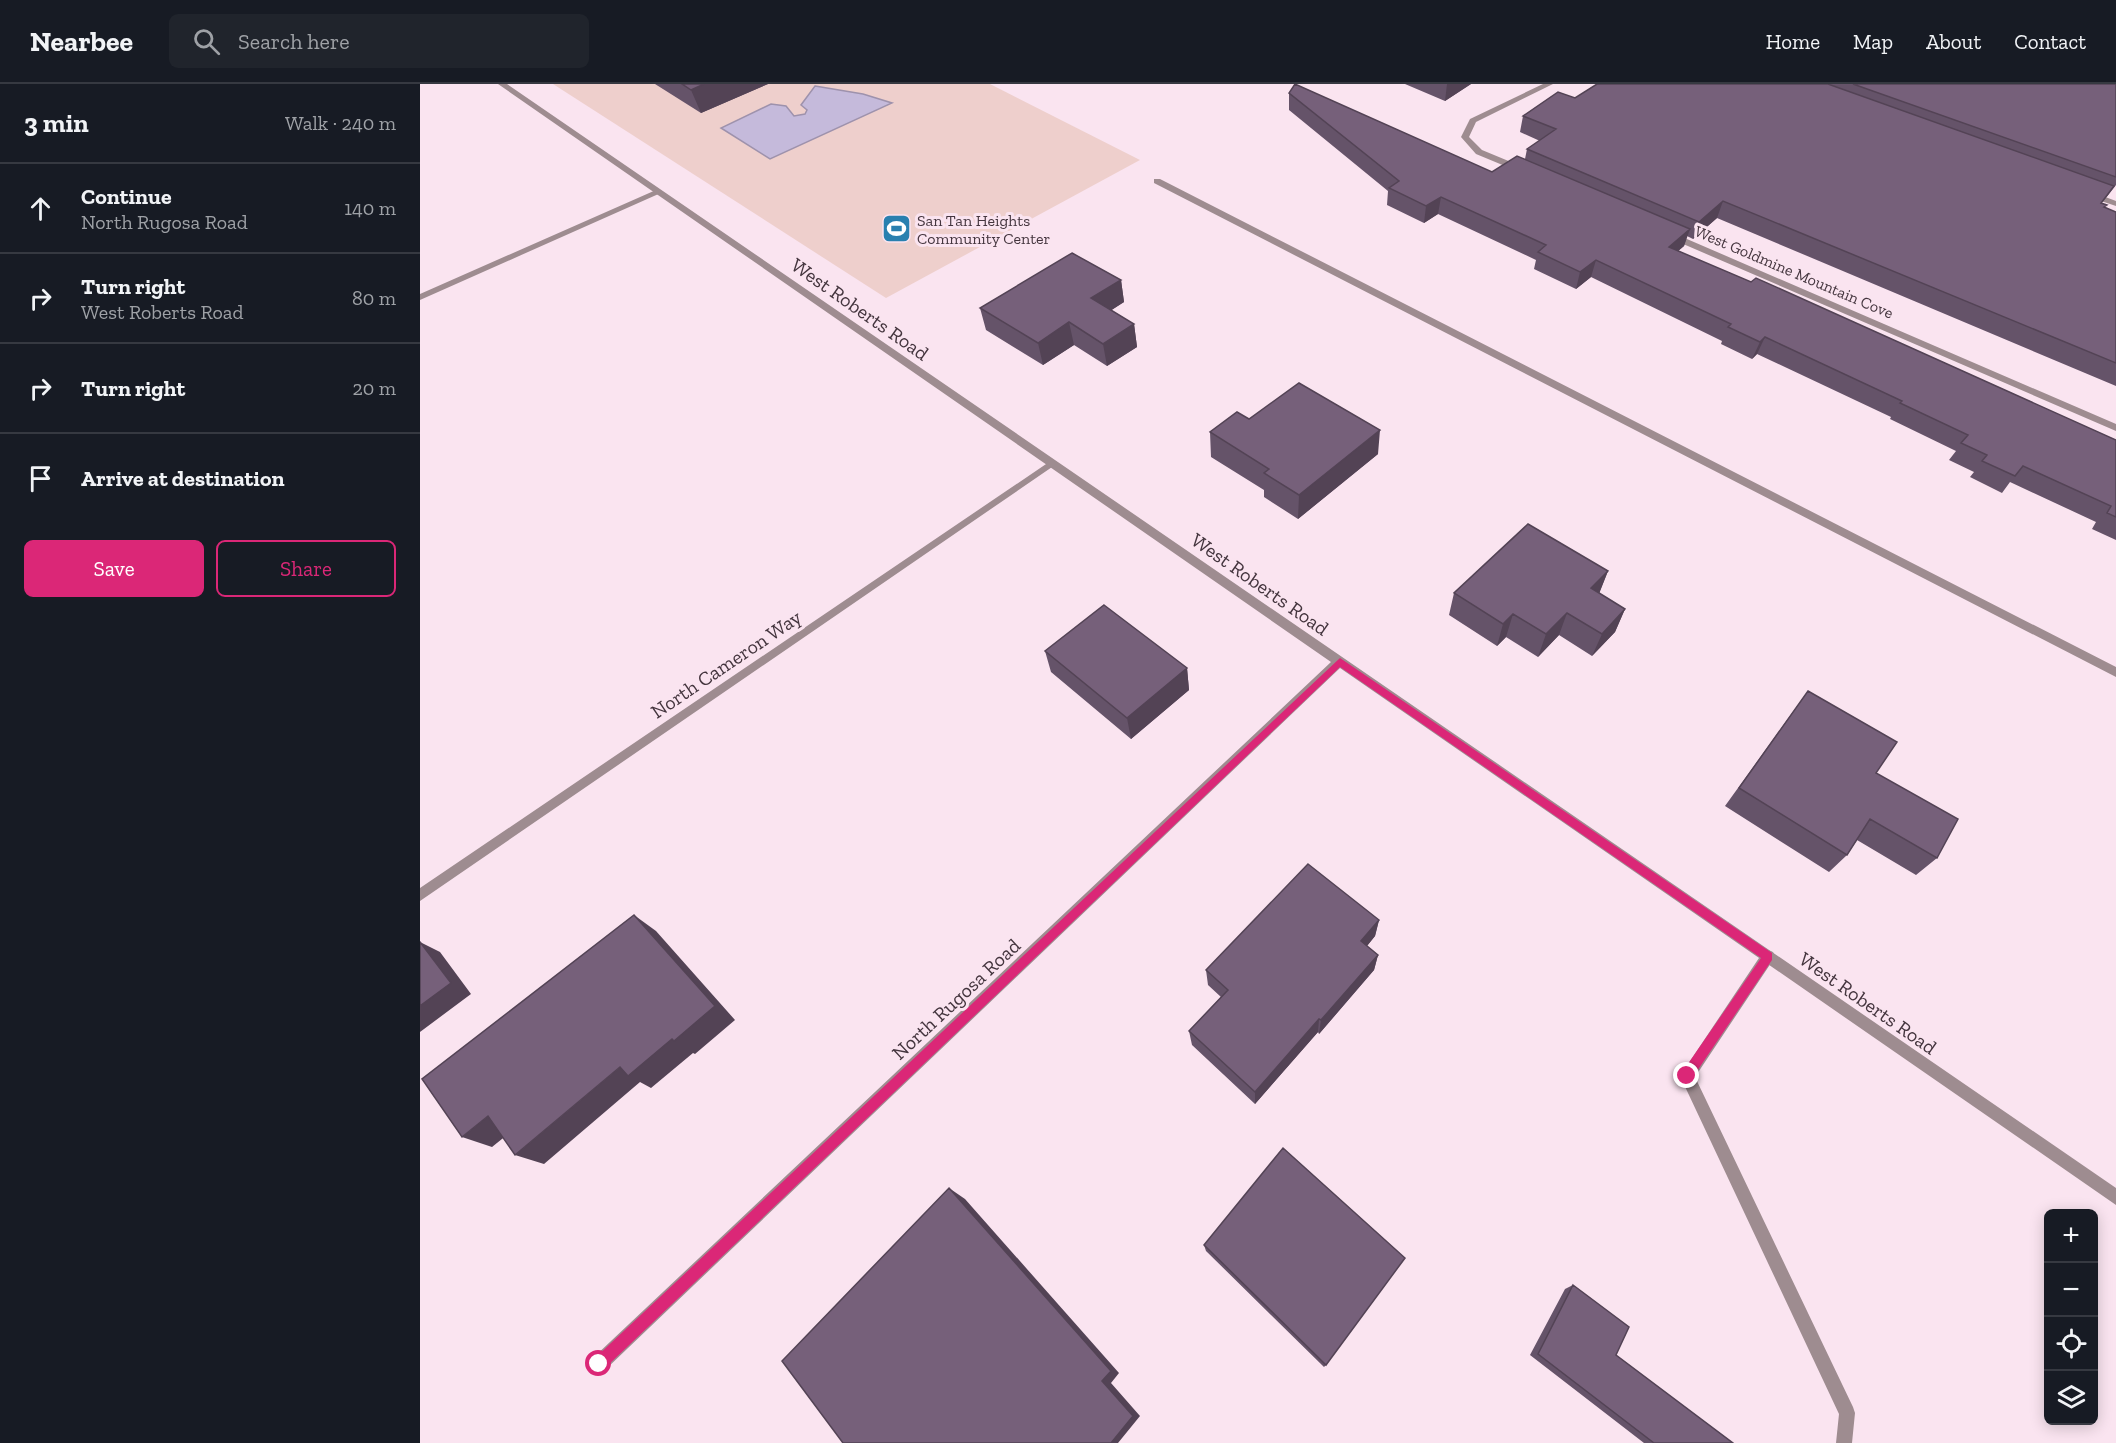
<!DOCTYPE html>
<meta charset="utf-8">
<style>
:root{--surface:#171b24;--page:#20242c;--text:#f1f3f6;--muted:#9ea1a6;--line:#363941;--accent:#db2777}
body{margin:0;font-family:"Zilla Slab",serif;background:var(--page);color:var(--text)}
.controls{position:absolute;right:18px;bottom:18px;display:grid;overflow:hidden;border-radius:9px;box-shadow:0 3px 15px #0003}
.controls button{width:54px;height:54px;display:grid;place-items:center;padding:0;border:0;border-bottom:2px solid var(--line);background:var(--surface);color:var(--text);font:30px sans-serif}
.stop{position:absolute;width:18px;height:18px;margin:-14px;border:4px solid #db2777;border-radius:50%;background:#fff}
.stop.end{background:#db2777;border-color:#fff;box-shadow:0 2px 6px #0008}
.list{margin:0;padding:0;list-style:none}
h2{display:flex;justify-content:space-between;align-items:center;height:78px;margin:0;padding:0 24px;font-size:26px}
h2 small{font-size:20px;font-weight:400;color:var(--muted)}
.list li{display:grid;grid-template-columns:39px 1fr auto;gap:18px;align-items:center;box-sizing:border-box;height:90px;padding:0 24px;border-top:2px solid var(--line)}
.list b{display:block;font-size:22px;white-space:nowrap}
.list p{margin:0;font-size:20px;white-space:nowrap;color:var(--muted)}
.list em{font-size:20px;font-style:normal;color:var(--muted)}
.actions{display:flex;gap:12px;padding:18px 24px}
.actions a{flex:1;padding:14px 0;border:2px solid var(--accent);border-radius:9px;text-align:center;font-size:21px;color:var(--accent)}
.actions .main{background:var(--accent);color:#fff}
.icon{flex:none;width:33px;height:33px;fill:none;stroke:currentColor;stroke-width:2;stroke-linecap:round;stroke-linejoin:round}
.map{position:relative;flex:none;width:1696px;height:1359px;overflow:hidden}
header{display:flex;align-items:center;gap:36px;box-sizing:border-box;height:84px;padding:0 30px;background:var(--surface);border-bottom:2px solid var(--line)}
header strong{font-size:28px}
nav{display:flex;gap:33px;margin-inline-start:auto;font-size:21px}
.search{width:420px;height:54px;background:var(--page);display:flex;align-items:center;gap:15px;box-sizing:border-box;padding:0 21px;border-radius:9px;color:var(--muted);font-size:22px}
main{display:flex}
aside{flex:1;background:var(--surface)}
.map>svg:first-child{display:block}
</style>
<header>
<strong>Nearbee</strong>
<div class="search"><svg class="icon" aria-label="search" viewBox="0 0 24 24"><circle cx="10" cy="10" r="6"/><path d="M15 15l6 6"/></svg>Search here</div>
<nav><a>Home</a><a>Map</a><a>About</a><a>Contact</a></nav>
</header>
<main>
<aside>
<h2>3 min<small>Walk · 240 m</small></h2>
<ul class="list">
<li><svg class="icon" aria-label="ahead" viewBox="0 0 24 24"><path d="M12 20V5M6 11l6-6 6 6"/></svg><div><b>Continue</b><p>North Rugosa Road</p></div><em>140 m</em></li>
<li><svg class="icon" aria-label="right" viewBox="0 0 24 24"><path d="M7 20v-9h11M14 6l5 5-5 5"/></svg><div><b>Turn right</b><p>West Roberts Road</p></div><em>80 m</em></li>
<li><svg class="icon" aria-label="right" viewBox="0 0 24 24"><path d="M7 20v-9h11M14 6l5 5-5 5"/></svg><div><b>Turn right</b></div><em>20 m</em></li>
<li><svg class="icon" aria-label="arrive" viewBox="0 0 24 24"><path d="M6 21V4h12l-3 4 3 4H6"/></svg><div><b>Arrive at destination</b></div></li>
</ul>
<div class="actions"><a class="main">Save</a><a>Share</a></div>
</aside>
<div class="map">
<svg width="1696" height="1359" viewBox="0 0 1696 1359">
<rect width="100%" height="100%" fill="#fae4f0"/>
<path fill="#eecfcc" d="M133,0H570L720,76L466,214Z"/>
<path fill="#c5badb" stroke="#9e92ac" stroke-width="1.5" d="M395,2L443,10L472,19L350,75L301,44L351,20L366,22L374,32L385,30L387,26L381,21Z"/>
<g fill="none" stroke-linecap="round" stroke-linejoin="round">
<path fill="#9e8c90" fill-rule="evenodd" d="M734,95H740L1696,583V593L734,99Z
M236,106L243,108L0,216V210Z
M632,376L637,379L635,381L0,817V804Z
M1348,866L1353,868L1355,872L1353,876L1275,993L1433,1323L1435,1329L1432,1359H1416L1419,1330L1260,992L1343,868Z"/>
<path fill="#9e8c90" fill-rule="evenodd" d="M78,0H87L1696,1104V1121L920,584L185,1286L179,1288L173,1286L171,1280L173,1274L911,578Z
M1123,0H1133L1056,38L1049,53L1062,66L1103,83V87H1097L1056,70L1041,53L1050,35Z
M1666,108H1672L1696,117V122L1666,112Z
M1247,149H1253L1696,340V347L1247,153Z"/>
</g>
<path fill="#655369" d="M235,0H348L281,29Z
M985,0H1051L1025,17Z
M1177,0H1696V101L1682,119L1684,124L1696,128V302L1297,134L1273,155L1267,152L1264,162L1258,167L1696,356V456L1672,445L1676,438L1590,398L1582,409L1550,393L1554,388L1529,376L1536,367L1470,335L1471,333L1337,270L1332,275L1301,260L1302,257L1171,193L1156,205L1114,185L1116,176L1018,130L1004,139L967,121L968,107L869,26V9L1072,88L1105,75L1107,65L1120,57L1100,48L1103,32L1155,14Z
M701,196L704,218L691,226L714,240L717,263L687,282L654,261L623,281L566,246L560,224Z
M829,335L958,370L878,435L844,413V406L791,373L790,348Z
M1188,487L1179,509L1205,525L1195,548L1172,572L1139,551L1118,573L1086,553L1077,562L1029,531L1034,509Z
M625,567L767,584L769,606L711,655L631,588Z
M1388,607L1456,689L1517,774L1496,791L1437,756L1427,771L1409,788L1305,722Z
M959,836L955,852L947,862L958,871L954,886L899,950L898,948L835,1020L772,961L769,947L801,913L788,901L786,886Z
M784,1161L906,1281L904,1283L786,1167Z
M1153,1201L1196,1271L1313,1359H1224L1110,1271L1145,1205Z"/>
<path fill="#534355" d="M284,0H348L281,29L271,6Z
M1027,0H1051L1025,17Z
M1021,113L1018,130L1004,139L1006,122Z
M1303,117L1297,134L1273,155L1279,138Z
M1270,145L1264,162L1243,180L1249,163Z
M1176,176L1171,193L1156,205L1160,188Z
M701,196L704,218L675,237L671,214Z
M649,238L654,261L623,281L618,259Z
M714,240L717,263L687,282L683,260Z
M1345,253L1337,270L1332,275L1340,258Z
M960,346L958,370L878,435L879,411Z
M1188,487L1179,510L1171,504Z
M1205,525L1195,548L1172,572L1182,550Z
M1147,529L1139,551L1118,573L1126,550Z
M1093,530L1086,553L1077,562L1083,540Z
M767,584L769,606L711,655L707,634Z
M214,831L236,847L315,936L275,970L273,969L231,1004L220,998L124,1080L95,1071L200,983L252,955Z
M959,836L955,852L938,873L941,857Z
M0,858L20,868L51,910L0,948Z
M958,871L954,886L899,950L901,936Z
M899,935L898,948L835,1020V1008Z
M68,1032L97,1043L72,1063L42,1053Z
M529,1104L545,1115L699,1289L691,1299L720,1332L698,1359H691L682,1297Z"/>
<path fill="#76607a" stroke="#534355" stroke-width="1.5" d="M262,0H284L271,6Z
M875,0L1072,88L1097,72L1270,145L1249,163L1331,198L1336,194L1696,356V433L1687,429L1691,422L1603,382L1595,392L1562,377L1567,371L1541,359L1548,351L1480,319L1482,317L1345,253L1340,258L1308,243L1311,240L1176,176L1160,188L1118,168L1126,161L1021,113L1006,122L969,104L979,97L869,9Z
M1177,0H1408L1694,102L1681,119L1687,121L1684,123L1696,128V279L1303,117L1279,138L1107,65L1136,45L1103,32L1138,8L1155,14Z
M1433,0H1696V93Z
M652,169L701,196L671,214L714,240L683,260L649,238L618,259L560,224Z
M879,299L960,346L879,411L844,389L849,385L790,348L817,328L829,335Z
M1108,440L1188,487L1171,504L1205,525L1182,550L1147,529L1126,550L1093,530L1083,540L1034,509Z
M684,521L767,584L707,634L625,567Z
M1388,607L1477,658L1456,689L1538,735L1517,774L1450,735L1427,771L1319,704Z
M888,780L959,836L941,857L958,871L901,936L899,935L835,1008L769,947L808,906L786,886Z
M214,831L295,922L254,957L252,955L208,992L200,983L95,1071L68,1032L42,1053L2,995Z
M0,858L31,899L0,922Z
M863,1064L985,1174L906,1281L784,1161Z
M529,1104L691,1287L682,1297L713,1332L691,1359H423L362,1277Z
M1153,1201L1209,1243L1196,1271L1313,1359H1234L1118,1270Z"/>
<path fill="#db2777" d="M920,574L1352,869V876L1271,996H1263V987L1341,874L920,583L184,1285L179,1287L174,1285L172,1280L174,1275Z"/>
<defs>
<symbol id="stadium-square" viewBox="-11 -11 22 22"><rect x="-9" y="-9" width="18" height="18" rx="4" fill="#2980af" stroke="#fae4f0"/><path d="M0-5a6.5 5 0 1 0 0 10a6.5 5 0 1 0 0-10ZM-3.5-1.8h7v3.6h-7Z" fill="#fff"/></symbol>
</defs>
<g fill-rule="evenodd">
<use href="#stadium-square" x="460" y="128" width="33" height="33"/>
</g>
<g text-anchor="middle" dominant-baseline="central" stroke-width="6" stroke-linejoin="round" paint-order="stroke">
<g font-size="16" fill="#44353e" stroke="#fae4f0" text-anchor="start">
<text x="497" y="136">San Tan Heights<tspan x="497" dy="18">Community Center</tspan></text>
</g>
<g font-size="16" fill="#44353e" stroke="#fae4f0">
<text transform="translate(1374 188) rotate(23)">West Goldmine Mountain Cove</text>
</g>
<g font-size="20" fill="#44353e" stroke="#fae4f0">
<text transform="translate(440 225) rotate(35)">West Roberts Road</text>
<text transform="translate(840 500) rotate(35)">West Roberts Road</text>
<text transform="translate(306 580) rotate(-34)">North Cameron Way</text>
<text transform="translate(536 915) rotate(-43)">North Rugosa Road</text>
<text transform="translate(1448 919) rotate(35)">West Roberts Road</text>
</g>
</g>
</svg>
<div class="controls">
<button>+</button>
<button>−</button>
<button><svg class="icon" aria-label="locate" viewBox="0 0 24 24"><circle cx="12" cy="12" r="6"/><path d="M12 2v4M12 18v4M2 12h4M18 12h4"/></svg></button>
<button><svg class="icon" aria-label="layers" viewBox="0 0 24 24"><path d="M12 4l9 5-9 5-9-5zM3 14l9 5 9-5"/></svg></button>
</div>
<div class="stop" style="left:179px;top:1280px"></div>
<div class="stop end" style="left:1267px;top:992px"></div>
</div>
</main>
